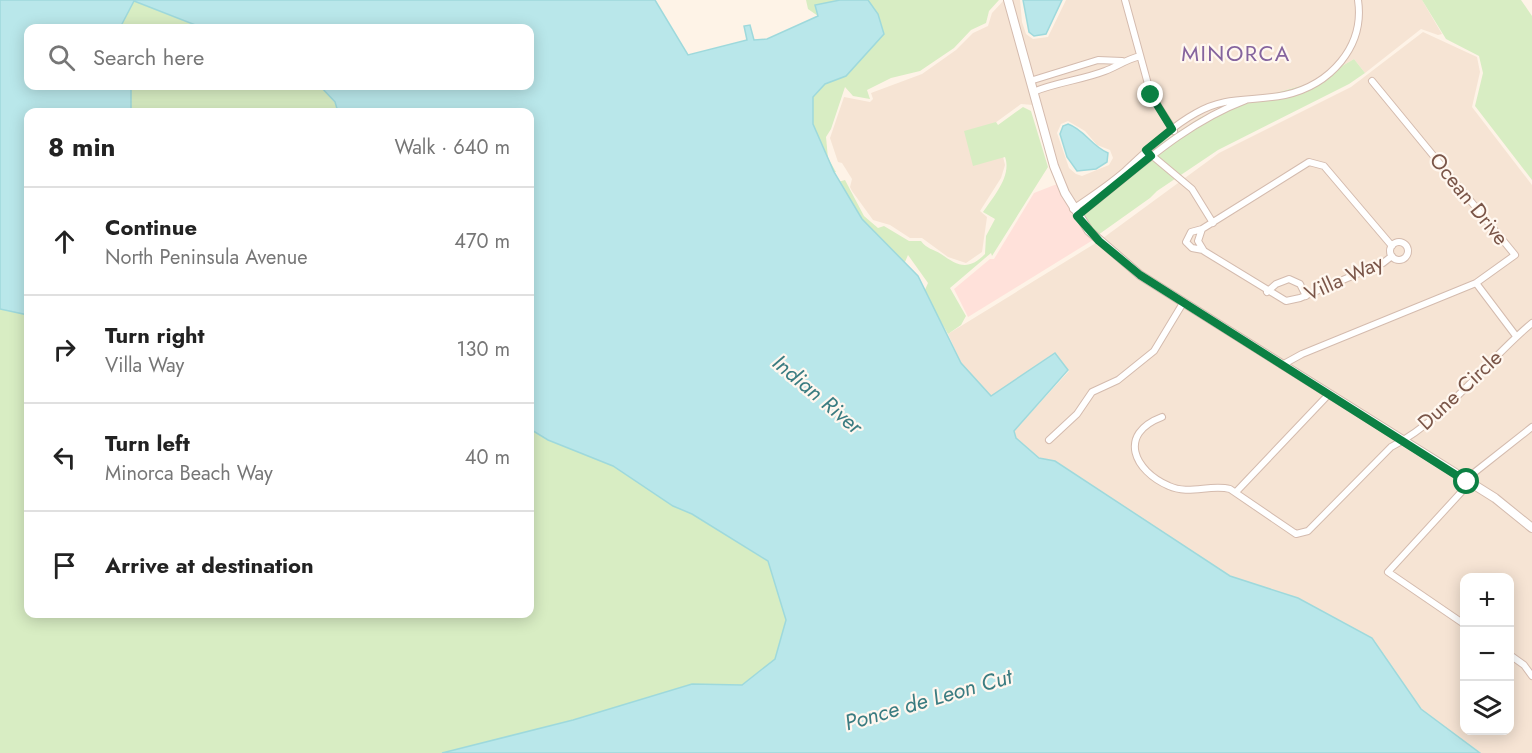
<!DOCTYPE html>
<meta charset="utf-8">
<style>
:root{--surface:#fff;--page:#f2f2f2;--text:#222;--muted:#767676;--line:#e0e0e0}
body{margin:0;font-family:Jost,sans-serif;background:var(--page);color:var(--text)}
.controls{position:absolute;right:18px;bottom:18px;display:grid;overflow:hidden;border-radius:12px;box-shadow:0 3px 15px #0003}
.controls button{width:54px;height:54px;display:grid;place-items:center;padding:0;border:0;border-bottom:2px solid var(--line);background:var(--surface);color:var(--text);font:30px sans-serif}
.stop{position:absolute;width:18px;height:18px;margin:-14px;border:4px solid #0b8043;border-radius:50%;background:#fff}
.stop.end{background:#0b8043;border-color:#fff;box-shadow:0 2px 6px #0008}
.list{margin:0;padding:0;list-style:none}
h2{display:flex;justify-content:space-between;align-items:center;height:78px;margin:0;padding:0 24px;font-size:26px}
h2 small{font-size:20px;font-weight:400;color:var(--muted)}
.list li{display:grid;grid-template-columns:39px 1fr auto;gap:18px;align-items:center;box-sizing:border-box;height:108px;padding:0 24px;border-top:2px solid var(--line)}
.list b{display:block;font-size:22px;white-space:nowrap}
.list p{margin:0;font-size:20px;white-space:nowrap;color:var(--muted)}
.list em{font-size:20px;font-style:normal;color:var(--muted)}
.icon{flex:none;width:33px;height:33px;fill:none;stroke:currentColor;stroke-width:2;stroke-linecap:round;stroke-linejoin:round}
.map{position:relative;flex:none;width:1532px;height:753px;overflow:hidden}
.search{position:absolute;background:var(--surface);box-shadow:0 3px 15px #0003;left:24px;top:24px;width:510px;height:66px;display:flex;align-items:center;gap:15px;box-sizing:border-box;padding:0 21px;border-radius:12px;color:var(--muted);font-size:22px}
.panel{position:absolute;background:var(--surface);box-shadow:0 3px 15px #0003;left:24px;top:108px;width:510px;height:510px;border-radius:12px}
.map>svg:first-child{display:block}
</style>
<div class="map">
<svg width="1532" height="753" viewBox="0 0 1532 753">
<rect width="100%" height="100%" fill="#fef3e7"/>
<path fill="#f6e4d4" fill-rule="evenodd" d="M1004,0L1033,105L1021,104L995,123L1005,165L1001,178L980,211L987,217L982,252L966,263L948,257L922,238H910L890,225L873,220L852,191L850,187L852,179L842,163L838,162L830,138L844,97L870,102L873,99L871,93L922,74L956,50L973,33L988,26L992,13Z
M1011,0H1020L1022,22L1026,34L1033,39L1048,37L1066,0H1422L1442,34L1438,35L1421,29L1365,73L1354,59L1315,82L1254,99L1075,206L1057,165ZM1068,121L1085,131L1097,145L1110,150L1113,158L1109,165L1082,176L1076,174L1069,168L1057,133L1061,124Z
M1423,32L1477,57L1480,72L1472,107L1532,185V753H1480L1421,709L1372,638L1298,598L1230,576L1055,461L1040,458L1016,438L1014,431L1069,371L1054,353L991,396L961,363L948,334L1099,241L1219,153L1351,87ZM1464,578H1510V730H1464Z"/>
<path fill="#ffe1da" d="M1057,184L1072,214L1093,240L968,317L954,289L990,259H994L1034,193Z"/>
<path fill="#d8edc3" d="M0,0H131L203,28H28V86H320L335,103L338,112H28Z
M806,0H999L989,11L986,23L971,30L954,48L920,71L891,78L867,90L870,99L853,96L845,87L831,129L826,137L828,158L836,172L831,173L811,123L818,16L808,9Z
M1422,0H1521L1532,16V180L1475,106L1483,73L1479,56L1446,39Z
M1354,59L1365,73L1349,84L1218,150L1157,191L1150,198L1098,235L1075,206L1144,154L1201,117L1254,99L1315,82Z
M1023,107L1031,111L1048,167L992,256L991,253L950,288L966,316L961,325L948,334L924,292L928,283L908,255L905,262H899L869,232L838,182L845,180L864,216L878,228L884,226L909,241H921C927,249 933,249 941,254C958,266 968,271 985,254L986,236L995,219L983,212C993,197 1012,176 1005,157L973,166L964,131L996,122L998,125Z
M0,309L28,315V614H530V429L548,440L613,466L673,506L692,514L769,562L786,620L775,659L742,685L692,684L573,720L442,753H0Z"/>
<path fill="#b9e7ea" stroke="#9ed9dc" stroke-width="1.5" d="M0,0H655L688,55L747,40L744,26L750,25L754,40L767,39L818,16L815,5L840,0H868L878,14L884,34L846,76L825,84L813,97V124L834,172L862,219L918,276L961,363L991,396L1055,353L1068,370L1014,431L1016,438L1039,458L1055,461L1230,576L1298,598L1372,638L1421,709L1480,753H442L573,720L692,684L742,685L775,659L786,620L768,561L692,514L673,506L613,466L548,440L530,429V112H338L335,102L320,86H530V28H203L134,1L122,24L123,28H28V86H131V112H28V315L0,309Z
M1023,0H1062L1046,34L1034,36L1029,32Z
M1068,124C1085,130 1091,146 1108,153L1107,162L1096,169L1077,171L1067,157L1060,134L1063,126Z"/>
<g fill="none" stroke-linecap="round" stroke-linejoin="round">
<defs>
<path id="minor" d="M1125,0L1151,95L1174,131
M1030,81L1098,60L1122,61
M1033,92C1057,82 1082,80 1105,71C1118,66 1125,60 1140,56
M1149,153L1192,189L1213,223
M1073,209C1091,197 1109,185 1125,171C1148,150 1169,128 1196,113C1227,95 1252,102 1285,95C1330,85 1365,47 1358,0
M1077,216C1132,174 1180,125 1246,100
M1202,229L1191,232L1186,242L1192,248L1203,250
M1390 251a9 9 0 1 1 18 0a9 9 0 1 1-18 0Z
M1392,246L1324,166L1309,162L1202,229L1198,241L1204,251L1286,301L1300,298L1383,263L1392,256
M1476,283L1516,336
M1267,292L1276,284L1289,279L1300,284L1306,296
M1282,365L1302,354L1476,283L1515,255L1372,81
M1162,417C1117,434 1134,471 1169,486C1188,495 1211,484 1230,489L1296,534L1308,531L1391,447C1447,418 1485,362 1532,323
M1049,440L1077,414L1092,392L1118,380L1154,351L1183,303
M1236,492L1329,394
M1464,624L1388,572L1465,488L1475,472L1532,427
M1510,655L1524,665L1532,676"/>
<path id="tertiary" d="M1008,0L1054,166L1065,193L1089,231L1140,275L1495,498L1532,528"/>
</defs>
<use href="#minor" stroke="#d4bbae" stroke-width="8"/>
<use href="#tertiary" stroke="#d4bbae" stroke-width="10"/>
<use href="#minor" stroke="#fff" stroke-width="6"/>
<use href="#tertiary" stroke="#fff" stroke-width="8"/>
</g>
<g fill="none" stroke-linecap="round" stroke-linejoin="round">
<path stroke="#0b8043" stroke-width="8" d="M1151,95L1172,129L1146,150L1151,156L1077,216L1099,241L1140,275L1467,482"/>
</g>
<g text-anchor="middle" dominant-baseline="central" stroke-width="4.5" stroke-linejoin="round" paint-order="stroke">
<g font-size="21" fill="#7a5548" stroke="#fff7ef">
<text transform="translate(1469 199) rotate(51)">Ocean Drive</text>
<text transform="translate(1344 278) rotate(-24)">Villa Way</text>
<text transform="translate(1460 390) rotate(-43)">Dune Circle</text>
</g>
<g font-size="22" letter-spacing="1.5" fill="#85649e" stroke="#fff7ef">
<text x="1236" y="53">MINORCA</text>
</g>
<g font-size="22" font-style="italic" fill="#3a7c81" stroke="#fff7ef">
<text transform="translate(818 394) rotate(40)">Indian River</text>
<text transform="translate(928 699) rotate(-16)">Ponce de Leon Cut</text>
</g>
</g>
</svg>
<div class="controls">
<button>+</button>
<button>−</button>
<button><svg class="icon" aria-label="layers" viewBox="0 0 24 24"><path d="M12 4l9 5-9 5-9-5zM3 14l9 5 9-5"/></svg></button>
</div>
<div class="stop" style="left:1467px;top:482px"></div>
<div class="stop end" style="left:1151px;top:95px"></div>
<div class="search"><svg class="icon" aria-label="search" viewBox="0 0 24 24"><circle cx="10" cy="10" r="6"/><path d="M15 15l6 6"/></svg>Search here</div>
<section class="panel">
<h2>8 min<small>Walk · 640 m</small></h2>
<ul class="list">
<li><svg class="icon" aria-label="ahead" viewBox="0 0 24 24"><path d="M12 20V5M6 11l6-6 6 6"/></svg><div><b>Continue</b><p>North Peninsula Avenue</p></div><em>470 m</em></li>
<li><svg class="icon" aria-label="right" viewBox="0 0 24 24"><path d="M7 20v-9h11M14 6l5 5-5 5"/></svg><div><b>Turn right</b><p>Villa Way</p></div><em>130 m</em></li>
<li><svg class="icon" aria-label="left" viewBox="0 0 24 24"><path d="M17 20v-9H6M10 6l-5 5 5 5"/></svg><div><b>Turn left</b><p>Minorca Beach Way</p></div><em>40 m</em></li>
<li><svg class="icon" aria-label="arrive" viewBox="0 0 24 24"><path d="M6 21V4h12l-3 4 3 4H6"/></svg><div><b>Arrive at destination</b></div></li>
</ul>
</section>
</div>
